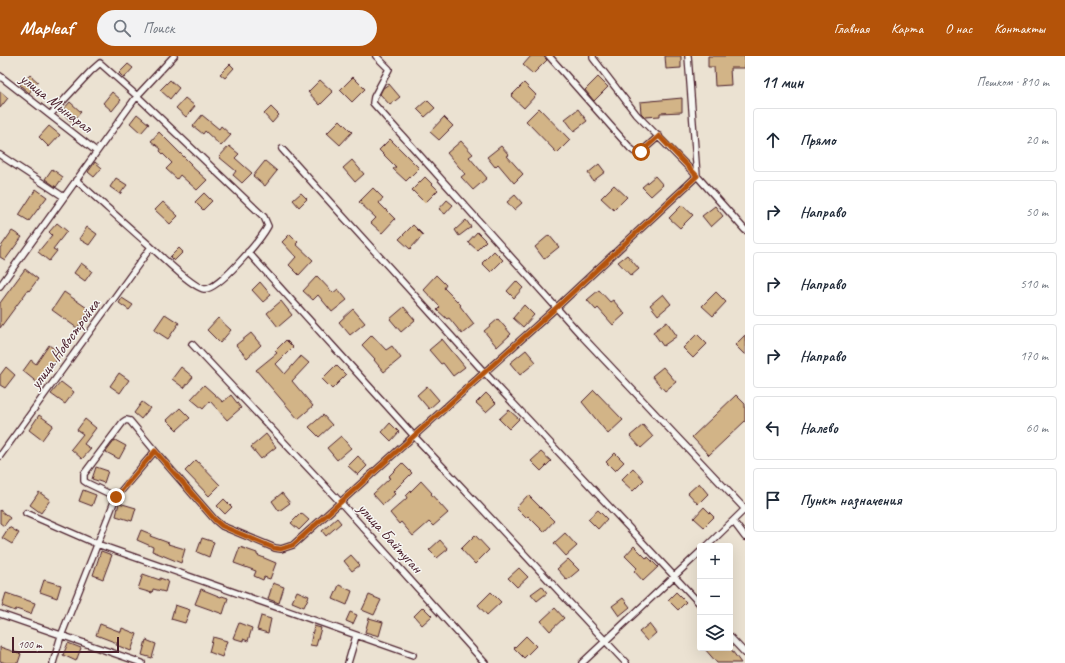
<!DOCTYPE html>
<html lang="ru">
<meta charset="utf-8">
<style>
:root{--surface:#fff;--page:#f2f2f3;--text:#1f2937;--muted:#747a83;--line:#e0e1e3;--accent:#b45309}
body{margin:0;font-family:Caveat,sans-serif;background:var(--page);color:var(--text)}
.controls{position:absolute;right:12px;bottom:12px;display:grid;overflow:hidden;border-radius:4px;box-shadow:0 4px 16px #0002}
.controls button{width:36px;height:36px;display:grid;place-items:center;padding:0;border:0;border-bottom:1px solid var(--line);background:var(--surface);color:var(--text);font:20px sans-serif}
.scale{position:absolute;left:12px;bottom:10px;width:107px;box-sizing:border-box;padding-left:4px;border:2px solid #4a1f2b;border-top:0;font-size:11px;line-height:14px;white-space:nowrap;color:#4a1f2b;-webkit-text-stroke:3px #f6f6f2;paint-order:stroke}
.stop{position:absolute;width:12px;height:12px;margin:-9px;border:3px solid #b45309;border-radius:50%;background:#fff}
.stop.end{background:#b45309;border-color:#fff;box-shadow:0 1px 4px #0008}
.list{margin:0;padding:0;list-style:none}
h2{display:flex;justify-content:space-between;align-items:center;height:52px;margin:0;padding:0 16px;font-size:17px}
h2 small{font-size:13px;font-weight:400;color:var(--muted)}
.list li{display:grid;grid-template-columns:26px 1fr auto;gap:12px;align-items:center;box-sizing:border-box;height:64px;margin:0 8px 8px;padding:0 8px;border:1px solid var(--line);border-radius:4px}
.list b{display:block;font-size:15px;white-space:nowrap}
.list em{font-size:13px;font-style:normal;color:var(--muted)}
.icon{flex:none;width:22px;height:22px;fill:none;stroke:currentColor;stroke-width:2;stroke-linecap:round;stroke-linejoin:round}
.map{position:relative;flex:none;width:745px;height:607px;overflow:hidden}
header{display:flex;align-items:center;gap:24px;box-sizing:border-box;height:56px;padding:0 20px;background:var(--accent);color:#fff}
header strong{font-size:19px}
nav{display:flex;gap:22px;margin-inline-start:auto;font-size:14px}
.search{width:280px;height:36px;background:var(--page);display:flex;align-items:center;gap:10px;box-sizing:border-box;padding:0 14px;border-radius:22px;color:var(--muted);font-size:15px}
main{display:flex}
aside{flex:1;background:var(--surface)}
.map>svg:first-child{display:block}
</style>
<header>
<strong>Mapleaf</strong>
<div class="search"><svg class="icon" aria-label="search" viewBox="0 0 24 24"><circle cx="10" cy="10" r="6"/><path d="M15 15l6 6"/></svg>Поиск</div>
<nav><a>Главная</a><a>Карта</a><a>О нас</a><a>Контакты</a></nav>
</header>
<main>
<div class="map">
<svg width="745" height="607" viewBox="0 0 745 607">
<rect width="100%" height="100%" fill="#ebe2d2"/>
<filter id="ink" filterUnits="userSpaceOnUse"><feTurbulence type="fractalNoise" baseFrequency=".025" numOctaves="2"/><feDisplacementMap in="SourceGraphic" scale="8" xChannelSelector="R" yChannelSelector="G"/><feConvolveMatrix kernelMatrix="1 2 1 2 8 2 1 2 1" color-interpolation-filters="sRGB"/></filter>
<g filter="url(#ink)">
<path fill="#d2b487" stroke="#4a1f2b" d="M531,0H543L547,4L533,18L523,9Z
M665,0H681V12L666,13Z
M708,0H745V12H730L731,29L715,30L714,11H708Z
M128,8L133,12L124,22L119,17Z
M230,8L234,12L225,22L220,18Z
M30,19L38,26L29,37L20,29Z
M353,21L365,33L352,46L340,34Z
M598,21L608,31L594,45L585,34Z
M170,24L179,32L170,43L160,34Z
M320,24L333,36L320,49L308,36Z
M524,27L536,39L524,52L511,40Z
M389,28L400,41L390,49L380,38L383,32Z
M0,35L8,42L0,52Z
M112,36L121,44L112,55L103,47Z
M185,42L195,50L186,61L176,52Z
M682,42V56L660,57V60L645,61L641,57L640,46Z
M427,44L435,52L425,61L417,53Z
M70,46L81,56L72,66L61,56Z
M271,51L279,59L272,67L264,58Z
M539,52L570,84L557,97L526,65Z
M578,53L587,65L574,75L565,63Z
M137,58L149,68L141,77L130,67Z
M202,59L219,73L221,70L231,79L221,90L205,75L203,78L193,70Z
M444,61L453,70L439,84L430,76Z
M340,64L352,76L340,89L327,77Z
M49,70L60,79L49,91L39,81Z
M159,76L191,108L190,109L207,124L197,134L180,119L177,123L166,113L172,107L160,95L161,93L151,85Z
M390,83L419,112L406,125L393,113L396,111L379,94Z
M461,85L473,98L469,101L487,122L473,134L461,121L465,118L447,97Z
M229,90L239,98L235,102L252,117L242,127L233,119L236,115L219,101Z
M501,90L509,99L507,100L523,118L514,127L498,108L495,111L487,101Z
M352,104L364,118L355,126L343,112Z
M265,105L277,115L265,130L253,120Z
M95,106L102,112L94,121L88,116Z
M599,108L605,116L593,125L588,117Z
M52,113L63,121L56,131L45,123Z
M655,120L663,129L651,140L642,131Z
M425,121L438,134L425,147L412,134Z
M116,122L127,129L120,138L110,131Z
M614,129L627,141L614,154L601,142Z
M373,132L383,142L379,147L395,163L382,177L371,167L376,162L359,146Z
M36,133L47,141L29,165L19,159Z
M204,137L212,145L203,154L195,146Z
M301,137L307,143L299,151L293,144Z
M515,139L522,147L514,154L507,146Z
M447,144L453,149L445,158L439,153Z
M163,146L178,160L170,168L155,154Z
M682,149L693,159L680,172L669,162Z
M715,150L723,160L711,171L702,160Z
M466,164L471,171L459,180L455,174Z
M57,167L67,175L53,193L57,195L49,205L38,196L52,179L49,176Z
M413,169L423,179L410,193L399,183Z
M87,171L97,178L89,189L79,183Z
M12,175L22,181L5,204L0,201V192Z
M477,176L486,185L477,194L468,186Z
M290,178L298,186L296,188L313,204L299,219L289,209L296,201L282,186Z
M549,179L559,191L544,203L535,191Z
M179,192L183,196L174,205L170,201Z
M494,195L503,204L491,216L482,207Z
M627,199L639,213L631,220L618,206Z
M81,207L92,215L85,225L74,217Z
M25,213L38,223L29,235L28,234L0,272V247Z
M436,219L446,229L444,232L461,249L460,250L474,268L462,278L449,262L447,263L437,254L440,251L423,233Z
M317,220L333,237L338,233L347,244L332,256L318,239L313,244L303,235Z
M516,225L523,232L514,242L507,235Z
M260,226L271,239L263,246L252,234Z
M599,234L610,246L613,244L625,258L613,269L598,252L596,254L587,244Z
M64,236L90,254L77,272L52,254Z
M716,236L726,246L713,260L702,250Z
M663,238L671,248L658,259L650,249Z
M122,242L133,249L129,254L119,247Z
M281,245L292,259L278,271L267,257Z
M524,249L534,259L523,271L513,262Z
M404,251L415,264L401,276L390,263Z
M353,253L365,267L350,279L339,266Z
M165,258L179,267L168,283L154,274Z
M218,262L231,274L220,287L207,274Z
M498,263L511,278L497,291L484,275Z
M667,266L677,280L663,290L653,276Z
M251,277L261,289L247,302L236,289Z
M697,278L707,288L693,302L683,292Z
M372,279L386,294L392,290L401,302L384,316L374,304L375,303L362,289Z
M745,279V299L735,289Z
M442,283L465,311L453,320L443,307L441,308L429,294Z
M286,284L293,291L276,308L285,318L301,300L309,307L292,325L313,350L298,363L256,314L277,297L275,295Z
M49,289L61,298L39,328L23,315L31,304L36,308Z
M526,294L536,306L520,319L510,307Z
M336,309L346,319L332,333L322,323Z
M6,311L15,319L5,332L0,329V319Z
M181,311L193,321L184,332L172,323Z
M663,311L676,326L665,335L652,320Z
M119,317L129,324L120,337L110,330Z
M61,326L74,336L65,348L51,338Z
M204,329L223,346L231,339L241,352L227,364L210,345L203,353L191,343Z
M427,330L439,344L429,353L417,339Z
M594,334L623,364L608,378L582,346Z
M486,337L496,347L486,356L476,347Z
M736,339L745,348V365L709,399L692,381Z
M142,346L150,352L141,363L134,357Z
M180,352L190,362L177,374L167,364Z
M509,354L519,363L509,373L499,363Z
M39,359L53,369L42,384L29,374Z
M323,359L332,369L319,381L309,371Z
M85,363L96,372L84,388L91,393L82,403L71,393L83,378L77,374Z
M390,367L399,376L391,385L382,376Z
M643,369L653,381L641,392L630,380Z
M266,378L276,391L261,403L251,391Z
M341,380L351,392L337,404L327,392Z
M115,384L126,390L119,403L106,396Z
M541,396L551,405L541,415L531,405Z
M615,397L624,406L615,415L606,406Z
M358,400L367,410L358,419L348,410Z
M196,404L220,429L209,440L185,415Z
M402,407L412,417L393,436L395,438L383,449L373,438L390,422L388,421Z
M96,411L108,415L104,427L92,423Z
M633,412L644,424L633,435L621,424Z
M421,425L432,437L431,438L448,457L433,470L429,466L413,480L401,466L399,468L390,457L407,442L406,440Z
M699,427L708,438L698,448L688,437Z
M83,434L96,439L92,450L79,445Z
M39,436L50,444L41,457L30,449Z
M282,437L290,447L279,455L272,445Z
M528,439L554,465L544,476L528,460L526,462L516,452Z
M224,443L232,451L225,458L217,450Z
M119,447L136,452L132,465L116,460Z
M704,451L714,461L704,471L694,462Z
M0,454L10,462L4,470L0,467Z
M598,454L607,463L598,473L588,463Z
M301,457L309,464L299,474L291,467Z
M337,462L341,467L326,480L322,475Z
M9,471L19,477L12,488L2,482Z
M141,474L151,478L150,480L169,487L168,488L185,493L181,507L152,495L153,491L137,484Z
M565,477L577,490L566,500L554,487Z
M475,479L489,494L475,508L461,493Z
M202,482L214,486L209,501L197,496Z
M440,484L448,493L437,502L429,494Z
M634,490L647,503L648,501L658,511L643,525L634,515L637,512L625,500Z
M240,491L257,497V499L276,507L270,523L264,521L263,524L254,520L256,515L234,507Z
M101,495L112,499L103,523L93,519Z
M351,499L360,509L352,515L344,505Z
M568,503L579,514L567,524L557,513Z
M519,512L528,521L517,531L508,522Z
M143,518L160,524V522L168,525L165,536L153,533L152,537L138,533Z
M44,524L61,529L57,542L40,536Z
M273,527L284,531L279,547L268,543Z
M339,529L352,535L347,549L333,543Z
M542,530L547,537L537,545L531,538Z
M201,533L221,541L222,540L228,542L223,558L195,548Z
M297,535L309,540L304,551L292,546Z
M491,536L501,546L487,559L478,549Z
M676,536L686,546L678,554L668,544Z
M6,537L35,547L31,558L16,553L15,555L2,550Z
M369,539L381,544L374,559L362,554Z
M623,542L630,551L619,560L612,550Z
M175,549L190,554L185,567L171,563Z
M423,551L432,560L422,569L414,560Z
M555,552L564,562L550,575L541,565Z
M350,556L357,559L353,568L346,565Z
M261,560L271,563L268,577L257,574Z
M369,562L383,566L379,580L365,576Z
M239,567L252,572L248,585L243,583V585L233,582Z
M100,568L121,576L122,572L137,578L131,595L116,589L117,587L96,579Z
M649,568L656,577L647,585L639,576Z
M314,570L321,572L316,590L310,589Z
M526,580L536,590L524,602L514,592Z
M213,581L227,585L222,601L209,596Z
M146,584L156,588L152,602L142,599Z
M68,587L81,592L76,605L63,599Z
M0,591L21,598L18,607H6L0,605Z
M704,592H730L741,607H717Z"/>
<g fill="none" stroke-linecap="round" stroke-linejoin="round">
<defs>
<path id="street" d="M376,0L389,13L374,41L373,47L580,278L743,451L744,454L707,490
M549,0L631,93L635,96H641L659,80
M593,0V2L636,58L697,120L745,174
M0,20L96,95
M50,59L91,15L100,7L137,40L264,161L268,170C261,183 218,235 204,233C192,231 160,199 149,189C125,168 101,146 76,124
M282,93L484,316L700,548
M0,99L64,141
M248,196L414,380L626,607
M0,230L137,40L174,0
M192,288L341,447L485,607
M0,400L151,191
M116,441L87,427L84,425V418L123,366L126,364L130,365L155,395
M26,457L97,488L413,599
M733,465L745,481
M0,558L142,607
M730,581L745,597
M53,607L61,580L116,441L155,395L215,464L222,470L275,492L281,493L293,489L556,252L697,120L688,0
M348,607L356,580
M582,607L700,496"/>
</defs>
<use href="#street" stroke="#4a1f2b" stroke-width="8"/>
<use href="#street" stroke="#f6f6f2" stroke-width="5.5"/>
</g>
</g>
<g fill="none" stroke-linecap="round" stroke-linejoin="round" filter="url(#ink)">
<path stroke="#b45309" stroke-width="5" d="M116,441L155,395L215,464L222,470L274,492L281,493L293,489L556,252L697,120L659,80L641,96"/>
</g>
<g text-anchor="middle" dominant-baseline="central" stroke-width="3" stroke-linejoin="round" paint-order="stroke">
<g font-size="16" fill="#4a1f2b" stroke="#f6f6f2">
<text transform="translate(56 47) rotate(38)">улица Мынарал</text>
<text transform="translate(65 288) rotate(-54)">улица Новостройка</text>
<text transform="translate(390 482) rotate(48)">улица Байтуган</text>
</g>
</g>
</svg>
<div class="controls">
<button>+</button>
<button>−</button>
<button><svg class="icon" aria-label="layers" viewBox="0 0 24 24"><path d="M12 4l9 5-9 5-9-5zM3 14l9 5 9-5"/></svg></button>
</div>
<div class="scale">100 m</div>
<div class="stop" style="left:641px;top:96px"></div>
<div class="stop end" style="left:116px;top:441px"></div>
</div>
<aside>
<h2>11 мин<small>Пешком · 810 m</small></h2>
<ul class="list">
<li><svg class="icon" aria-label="ahead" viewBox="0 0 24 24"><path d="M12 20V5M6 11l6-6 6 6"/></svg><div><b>Прямо</b></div><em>20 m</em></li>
<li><svg class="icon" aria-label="right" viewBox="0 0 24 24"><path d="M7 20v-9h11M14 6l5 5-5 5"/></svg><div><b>Направо</b></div><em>50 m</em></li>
<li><svg class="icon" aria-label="right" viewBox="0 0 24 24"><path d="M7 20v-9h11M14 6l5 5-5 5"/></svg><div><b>Направо</b></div><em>510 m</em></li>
<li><svg class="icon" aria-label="right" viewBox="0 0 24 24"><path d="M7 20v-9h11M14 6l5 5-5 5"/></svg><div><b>Направо</b></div><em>170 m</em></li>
<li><svg class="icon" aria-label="left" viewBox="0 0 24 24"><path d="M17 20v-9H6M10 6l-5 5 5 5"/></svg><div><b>Налево</b></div><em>60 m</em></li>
<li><svg class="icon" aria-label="arrive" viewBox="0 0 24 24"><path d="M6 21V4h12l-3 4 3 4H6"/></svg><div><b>Пункт назначения</b></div></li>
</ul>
</aside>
</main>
